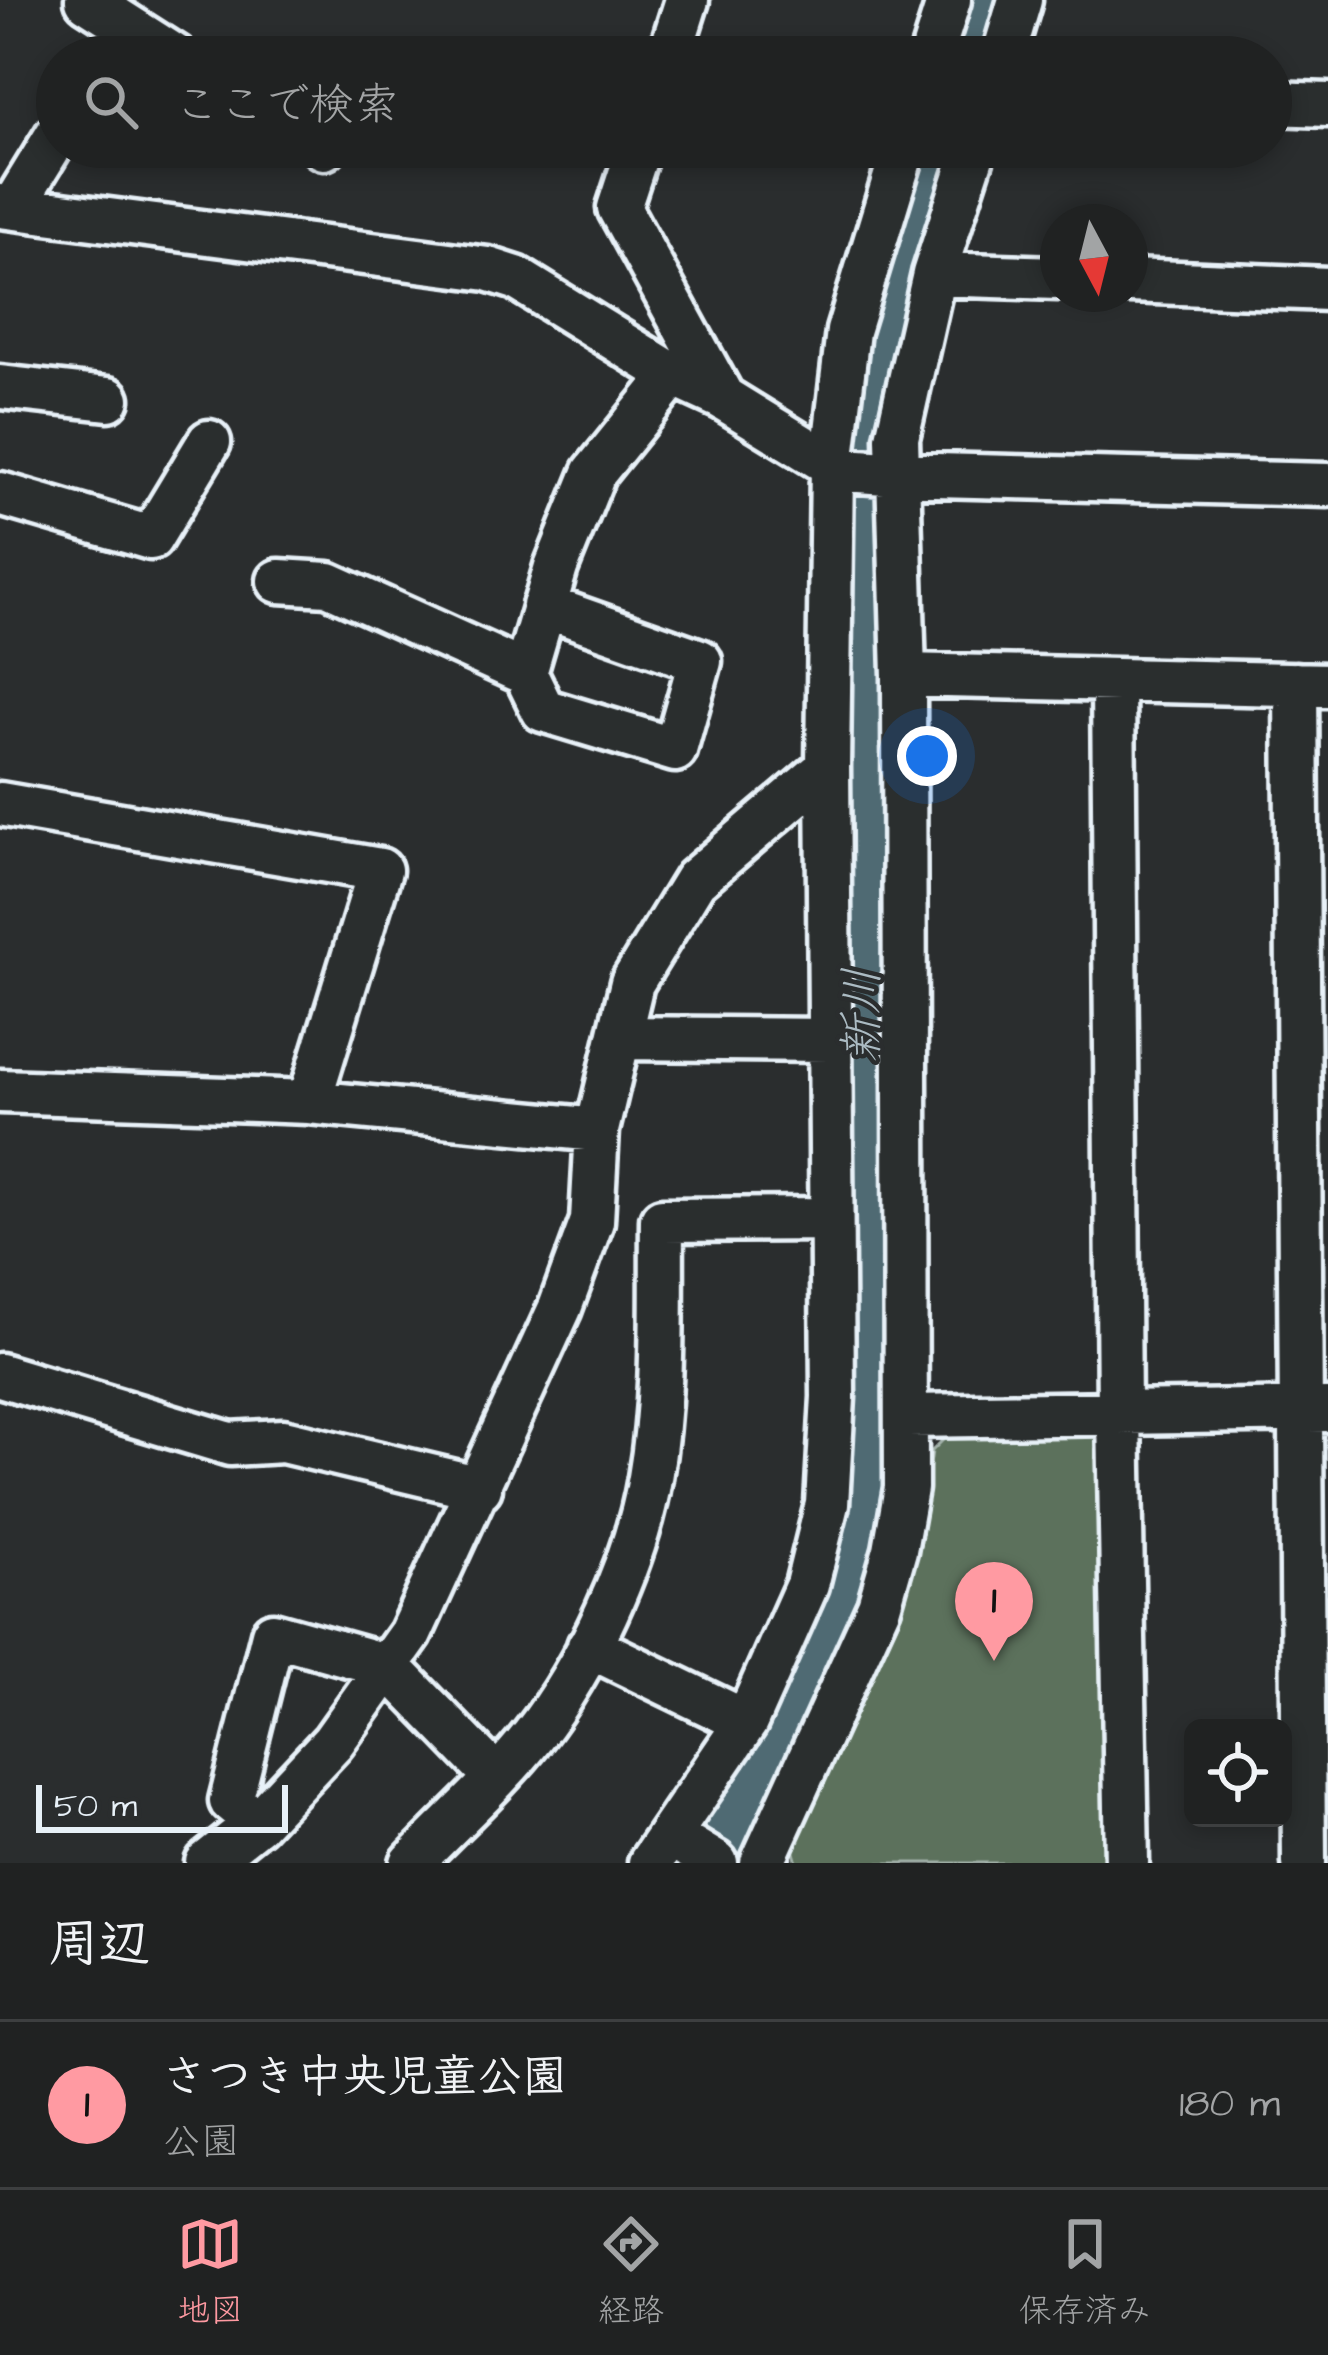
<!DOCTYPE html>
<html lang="ja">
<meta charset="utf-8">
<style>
:root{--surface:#202222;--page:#2d2f2f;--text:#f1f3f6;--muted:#a2a4a5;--line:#3d3f40;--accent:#ff9aa2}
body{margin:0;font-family:"Architects Daughter","Klee One",sans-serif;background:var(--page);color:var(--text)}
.controls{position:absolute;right:36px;bottom:36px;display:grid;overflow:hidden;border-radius:18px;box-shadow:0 6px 18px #0003}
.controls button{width:108px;height:108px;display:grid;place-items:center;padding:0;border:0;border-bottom:3px solid var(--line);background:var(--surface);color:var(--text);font:60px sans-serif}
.compass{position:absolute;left:1040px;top:204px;width:108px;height:108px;border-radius:50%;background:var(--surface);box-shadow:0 6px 18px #0003;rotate:173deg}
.scale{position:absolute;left:36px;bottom:30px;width:252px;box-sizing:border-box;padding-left:12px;border:6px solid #e8f1f8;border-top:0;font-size:33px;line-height:42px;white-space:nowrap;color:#e8f1f8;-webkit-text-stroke:9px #2a2d2e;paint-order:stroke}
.you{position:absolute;left:927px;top:756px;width:42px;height:42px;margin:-30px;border:9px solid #fff;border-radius:50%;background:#1a73e8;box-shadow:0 0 0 18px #1a73e833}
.badge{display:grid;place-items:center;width:78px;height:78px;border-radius:50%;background:var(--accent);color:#111;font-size:39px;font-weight:700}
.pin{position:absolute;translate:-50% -99px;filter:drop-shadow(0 3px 6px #0008)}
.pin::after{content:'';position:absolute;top:63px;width:42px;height:36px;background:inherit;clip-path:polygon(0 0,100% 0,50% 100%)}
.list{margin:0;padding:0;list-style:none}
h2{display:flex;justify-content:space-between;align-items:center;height:156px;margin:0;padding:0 48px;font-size:51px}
h2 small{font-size:39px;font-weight:400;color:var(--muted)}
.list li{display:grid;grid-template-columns:78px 1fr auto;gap:36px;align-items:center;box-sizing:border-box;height:168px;padding:0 48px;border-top:3px solid var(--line)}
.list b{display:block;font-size:45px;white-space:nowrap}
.list p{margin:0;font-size:39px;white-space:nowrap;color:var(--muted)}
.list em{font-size:39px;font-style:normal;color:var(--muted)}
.icon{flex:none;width:66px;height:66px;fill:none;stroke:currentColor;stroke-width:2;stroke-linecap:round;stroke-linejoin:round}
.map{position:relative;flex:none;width:1328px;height:1863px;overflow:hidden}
.search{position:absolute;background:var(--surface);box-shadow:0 6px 18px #0003;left:36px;right:36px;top:36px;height:132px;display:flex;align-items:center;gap:30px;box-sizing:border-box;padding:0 42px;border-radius:66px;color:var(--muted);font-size:45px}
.sheet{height:324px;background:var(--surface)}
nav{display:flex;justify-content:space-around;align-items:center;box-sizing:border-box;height:168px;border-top:3px solid var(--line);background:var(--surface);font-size:33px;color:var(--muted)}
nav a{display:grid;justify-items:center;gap:6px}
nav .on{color:var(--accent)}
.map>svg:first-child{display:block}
</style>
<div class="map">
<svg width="1328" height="1863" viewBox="0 0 1328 1863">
<rect width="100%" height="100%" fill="#2a2d2e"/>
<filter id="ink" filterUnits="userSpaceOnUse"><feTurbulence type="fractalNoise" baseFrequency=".00833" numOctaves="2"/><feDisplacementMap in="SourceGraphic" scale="24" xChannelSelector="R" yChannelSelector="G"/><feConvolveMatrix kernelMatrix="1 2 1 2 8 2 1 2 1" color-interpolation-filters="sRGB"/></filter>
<g filter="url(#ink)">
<path fill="#5c715c" stroke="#a2b1aa" stroke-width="3" d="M1088,1431L1105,1448L1109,1863H797L793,1849L901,1615L917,1555L932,1451L951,1432Z"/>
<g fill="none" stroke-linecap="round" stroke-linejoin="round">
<path stroke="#4f6a73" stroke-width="60" d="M969,57L985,0
M709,1863C787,1726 857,1581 868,1422L858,523L862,426L943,147"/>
<defs>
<path id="minor" d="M87,0L176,57
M669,57L687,0
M931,57L949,0
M1003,57L1020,0
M1271,103L1328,105
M322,147L324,148
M639,147L619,208L723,398L832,465L846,470L899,474L1328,485
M0,206L488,269L516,278L673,375L723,398
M13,207L57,135
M934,274L1058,278
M1130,281L1328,289
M0,387L108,399
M0,494L151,538L209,442
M279,581L328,584L525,673L556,567L594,473L673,375
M525,673L543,710L675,750L700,661L544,606
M904,675L1328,685
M1113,680L1119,1413L1127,1863
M1296,684L1304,1863
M0,804L380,870L309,1102
M619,1038L829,1040
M0,1091L309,1102L597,1130
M0,1375L230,1444L283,1441L480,1488
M908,1416L1327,1410
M589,1646L746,1722
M257,1823L231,1801L273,1634L388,1666L495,1776
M670,1835L716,1863
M207,1863L257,1823L333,1742L410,1634L560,1308L592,1221L597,1130L632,983L695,880L828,767
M412,1863C452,1821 498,1781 533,1736C586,1668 636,1563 650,1478C665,1393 661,1305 662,1220L830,1219
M650,1863L746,1722L807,1585L827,1504L833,1397L828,767L832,465L848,331L904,147
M762,1863L879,1606L895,1550L906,1488L904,675L897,438L934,274L975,147"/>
</defs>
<use href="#minor" stroke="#e8f1f8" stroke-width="51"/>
<use href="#minor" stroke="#2a2d2e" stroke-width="42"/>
</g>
</g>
<g text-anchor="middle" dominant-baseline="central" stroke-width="9" stroke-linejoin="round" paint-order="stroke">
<g font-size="48" font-style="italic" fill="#abbbc3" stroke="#2a2d2e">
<text transform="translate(863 1015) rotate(-90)">新川</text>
</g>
</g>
</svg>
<div class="controls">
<button><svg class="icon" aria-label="locate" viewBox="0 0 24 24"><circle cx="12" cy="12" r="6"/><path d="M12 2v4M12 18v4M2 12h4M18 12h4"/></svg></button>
</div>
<svg class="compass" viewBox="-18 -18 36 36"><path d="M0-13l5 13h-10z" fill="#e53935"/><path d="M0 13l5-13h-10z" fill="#a2a4a5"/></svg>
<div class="scale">50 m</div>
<div class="you"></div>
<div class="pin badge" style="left:994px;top:1661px">1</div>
<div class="search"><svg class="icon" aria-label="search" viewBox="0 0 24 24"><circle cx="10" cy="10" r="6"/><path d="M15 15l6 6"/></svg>ここで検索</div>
</div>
<section class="sheet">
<h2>周辺<small></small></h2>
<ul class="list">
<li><span class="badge">1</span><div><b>さつき中央児童公園</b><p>公園</p></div><em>180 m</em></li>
</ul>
</section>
<nav>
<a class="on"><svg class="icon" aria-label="map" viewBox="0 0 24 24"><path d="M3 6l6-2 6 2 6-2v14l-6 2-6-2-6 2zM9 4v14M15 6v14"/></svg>地図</a>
<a><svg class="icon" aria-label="directions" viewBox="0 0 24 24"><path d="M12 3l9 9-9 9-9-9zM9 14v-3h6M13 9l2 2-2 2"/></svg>経路</a>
<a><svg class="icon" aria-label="saved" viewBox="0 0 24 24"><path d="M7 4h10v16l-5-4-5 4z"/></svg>保存済み</a>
</nav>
